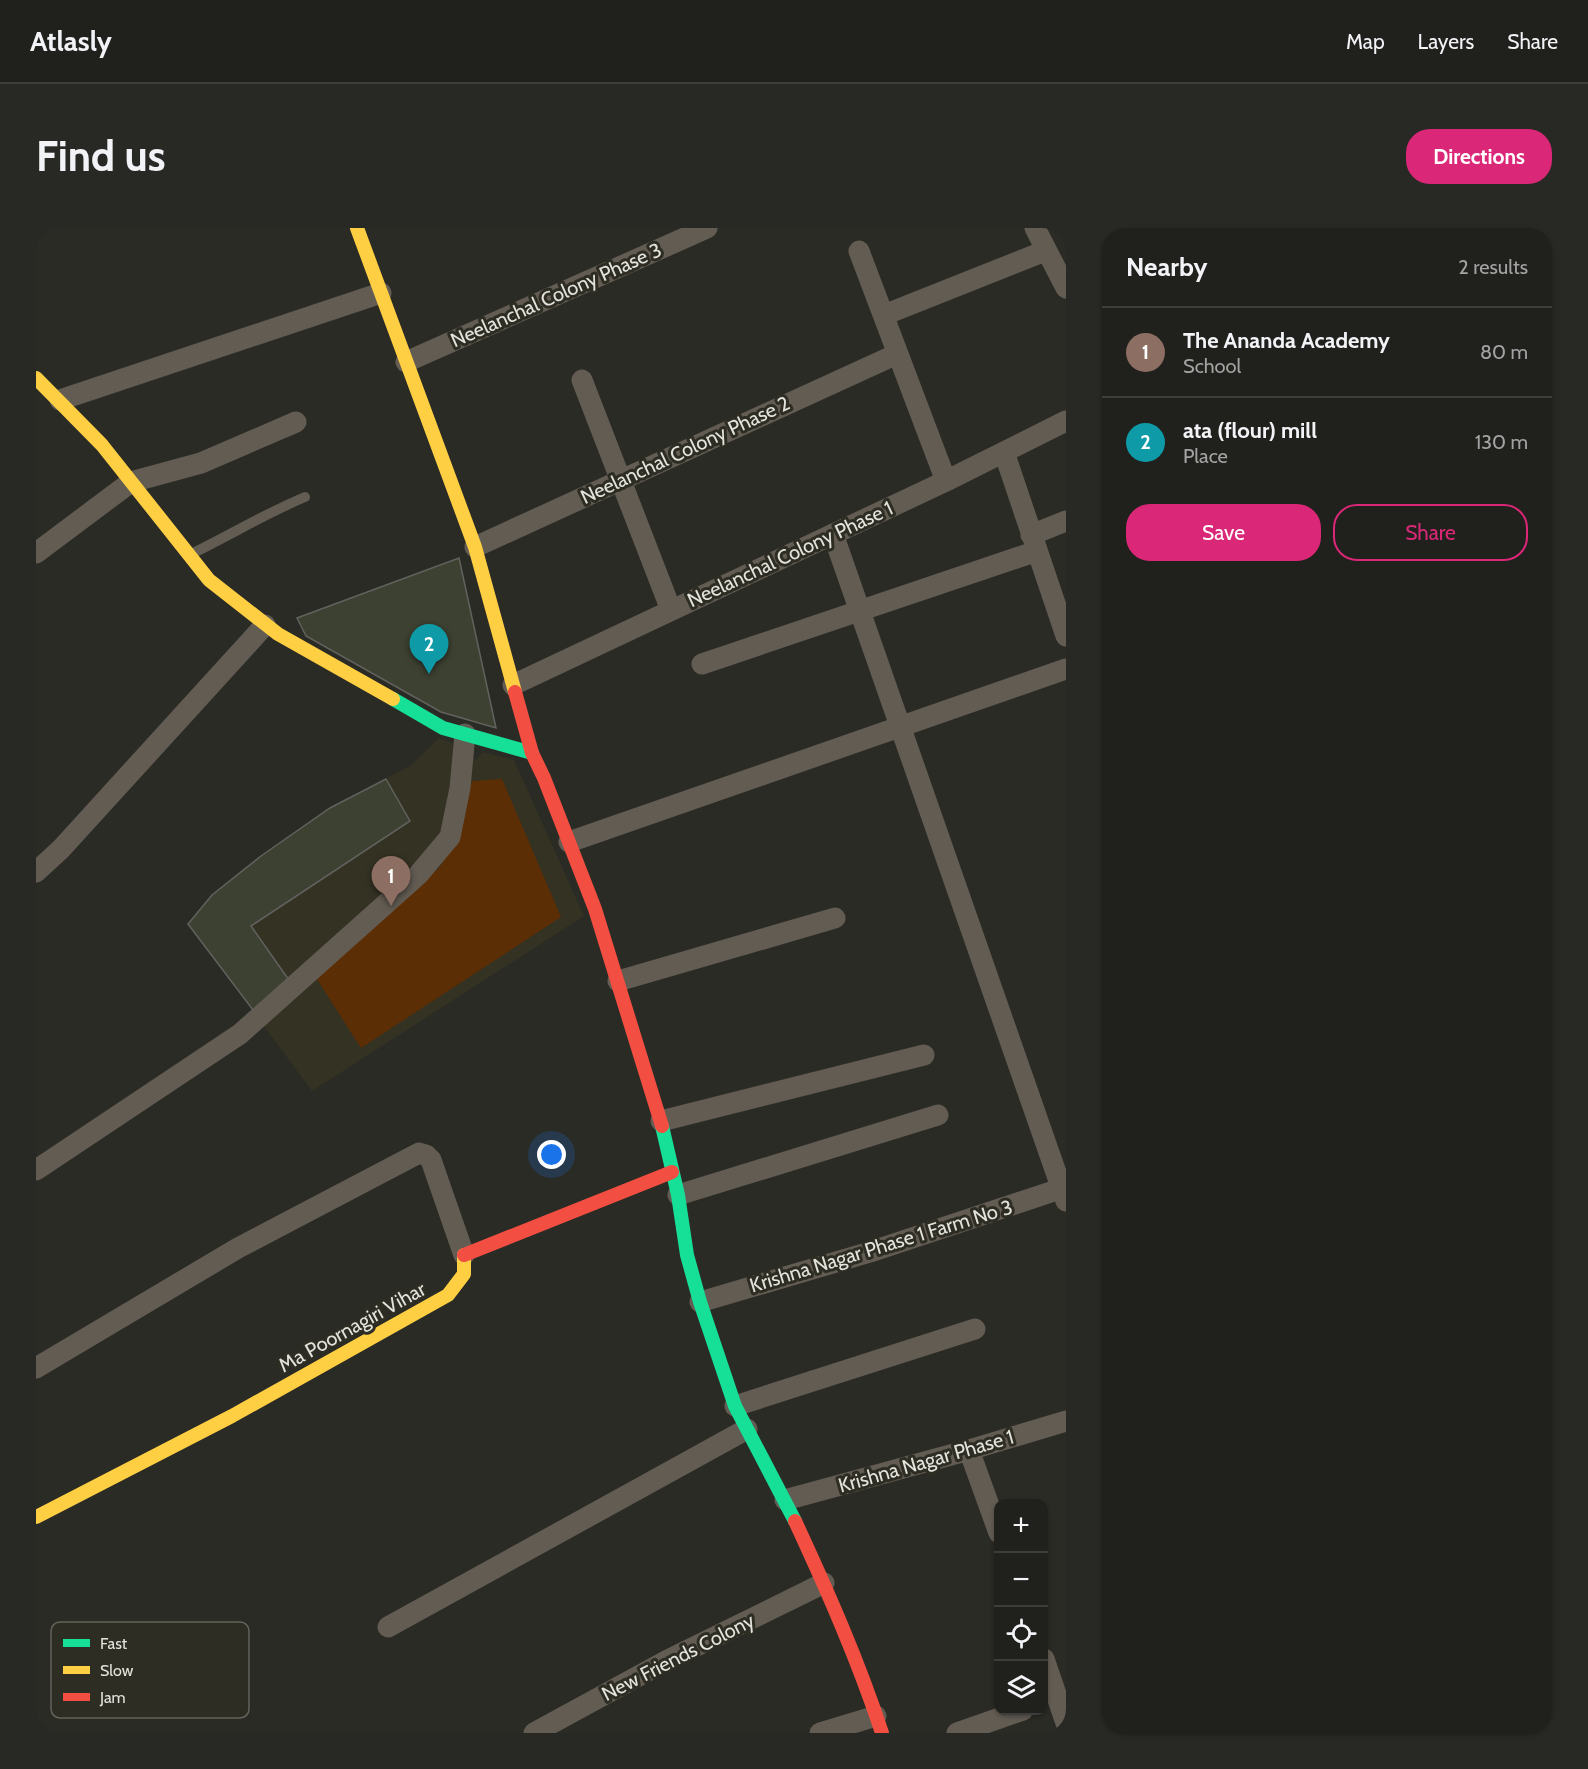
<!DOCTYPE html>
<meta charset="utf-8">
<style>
:root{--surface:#20201c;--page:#282825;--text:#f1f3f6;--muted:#a2a3a3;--line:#3d3e3b;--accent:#db2777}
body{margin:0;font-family:Cabin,sans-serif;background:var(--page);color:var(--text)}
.controls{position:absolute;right:18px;bottom:18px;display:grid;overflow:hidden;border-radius:12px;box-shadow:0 2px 4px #0004}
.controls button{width:54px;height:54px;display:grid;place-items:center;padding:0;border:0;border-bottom:2px solid var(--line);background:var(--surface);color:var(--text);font:30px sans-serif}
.you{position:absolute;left:516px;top:927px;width:21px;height:21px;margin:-15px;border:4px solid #fff;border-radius:50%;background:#1a73e8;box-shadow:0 0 0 9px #1a73e833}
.badge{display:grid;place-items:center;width:39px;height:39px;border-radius:50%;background:var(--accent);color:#fff;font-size:20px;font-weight:700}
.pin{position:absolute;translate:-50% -50px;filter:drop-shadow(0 2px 3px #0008)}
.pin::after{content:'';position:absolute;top:32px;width:21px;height:18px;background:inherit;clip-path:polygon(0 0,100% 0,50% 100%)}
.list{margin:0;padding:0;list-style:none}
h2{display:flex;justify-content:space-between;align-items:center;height:78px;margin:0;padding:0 24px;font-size:26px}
h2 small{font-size:20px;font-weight:400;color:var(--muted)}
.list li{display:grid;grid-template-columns:39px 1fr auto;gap:18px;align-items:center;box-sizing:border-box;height:90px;padding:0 24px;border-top:2px solid var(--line)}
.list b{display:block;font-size:22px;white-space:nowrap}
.list p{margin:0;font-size:20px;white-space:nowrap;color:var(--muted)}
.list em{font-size:20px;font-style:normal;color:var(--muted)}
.actions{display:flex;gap:12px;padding:18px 24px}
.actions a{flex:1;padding:14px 0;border:2px solid var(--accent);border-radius:24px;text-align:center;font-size:21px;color:var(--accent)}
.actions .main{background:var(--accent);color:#fff}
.icon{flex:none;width:33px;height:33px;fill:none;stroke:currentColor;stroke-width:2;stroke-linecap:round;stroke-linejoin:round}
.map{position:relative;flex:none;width:1030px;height:1505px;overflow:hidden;border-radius:24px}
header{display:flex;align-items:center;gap:36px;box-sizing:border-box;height:84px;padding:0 30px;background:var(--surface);border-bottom:2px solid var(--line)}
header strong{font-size:28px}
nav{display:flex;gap:33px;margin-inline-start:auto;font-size:21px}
.intro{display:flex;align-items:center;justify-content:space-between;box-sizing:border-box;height:144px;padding:0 36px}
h1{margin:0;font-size:42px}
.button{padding:15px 27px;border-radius:24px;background:var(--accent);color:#fff;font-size:21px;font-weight:700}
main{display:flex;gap:36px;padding:0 36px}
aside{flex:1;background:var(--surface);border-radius:24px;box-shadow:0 2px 4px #0004}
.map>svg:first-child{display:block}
</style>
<header>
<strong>Atlasly</strong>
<nav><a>Map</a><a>Layers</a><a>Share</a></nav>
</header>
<div class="intro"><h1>Find us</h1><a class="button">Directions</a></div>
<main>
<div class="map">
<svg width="1030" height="1505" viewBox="0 0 1030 1505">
<rect width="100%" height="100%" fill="#2b2b26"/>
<path fill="#333223" d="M403,510L416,515L419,524L440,532L447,524L478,532L548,688L276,863L152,696L176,667L225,628L294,580L374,538Z"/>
<path fill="#5c2e05" d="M466,551L525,689L325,820L275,742L402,641L420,615L436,553Z"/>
<path fill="#3d4131" stroke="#61625e" stroke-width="1.5" d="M423,330L460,500L405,484L270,408L261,390Z
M350,551L374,593L215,698L255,755L220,786L152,696L176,667L225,628L294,580Z"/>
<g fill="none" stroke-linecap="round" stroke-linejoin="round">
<path stroke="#625c53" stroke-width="10" d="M153,327C193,308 228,286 269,269"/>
<path stroke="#625c53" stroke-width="21" d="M999,0L1030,60
M823,23L910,253
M848,87L1009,23
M370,134L671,0
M546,152L635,382
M24,172L345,65
M968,224L1030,408
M797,306L1030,973
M995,307L1030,293
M439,319L861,126
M0,325L95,254L165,235L260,194
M666,436L1001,323
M477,457L910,253L1030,193
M533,614L1030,441
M0,644L25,621L229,397
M582,753L799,690
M625,893L888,827
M0,942L204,806L382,647L414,609L424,560L429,506
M642,967L902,887
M664,1074L834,1024L1030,959
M0,1140L202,1020L383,925L390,927L395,932L428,1027
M699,1178L939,1101
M933,1222L963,1305
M749,1272L933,1222L1030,1193
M352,1399L711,1201
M1008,1431L1030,1495
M498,1505L630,1433L788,1355
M784,1505L840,1488
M921,1505L987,1482"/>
<path stroke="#16e098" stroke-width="14" d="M357,471L407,500L496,525
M626,898L642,967L651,1027L664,1074L699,1178L759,1293"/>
<path stroke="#ffcf43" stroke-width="14" d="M321,0L439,319L479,464
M0,150L66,217L173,352L242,406L357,471
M0,1289L196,1188L412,1067L428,1046V1027"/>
<path stroke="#f24e42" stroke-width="14" d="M479,464L496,525L508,550L559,681L626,898
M428,1027L636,944
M759,1293C791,1362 822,1432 846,1505"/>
</g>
<g text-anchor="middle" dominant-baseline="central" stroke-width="6" stroke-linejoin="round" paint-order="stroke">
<g font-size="20" fill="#e3e2dc" stroke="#2e2d23">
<text transform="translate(520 67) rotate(-24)">Neelanchal Colony Phase 3</text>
<text transform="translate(649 222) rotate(-25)">Neelanchal Colony Phase 2</text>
<text transform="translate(754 326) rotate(-25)">Neelanchal Colony Phase 1</text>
<text transform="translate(845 1018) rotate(-17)">Krishna Nagar Phase 1 Farm No 3</text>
<text transform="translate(316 1099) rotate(-29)">Ma Poornagiri Vihar</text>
<text transform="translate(890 1233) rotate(-16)">Krishna Nagar Phase 1</text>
<text transform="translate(642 1429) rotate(-27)">New Friends Colony</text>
</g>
</g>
<rect x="15" y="1394" width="198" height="96" rx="9" fill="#2e2d23" stroke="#64635a" stroke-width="1.5"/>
<rect x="27" y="1411" width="27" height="8" fill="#16e098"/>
<rect x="27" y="1438" width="27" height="8" fill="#ffcf43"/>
<rect x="27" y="1465" width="27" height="8" fill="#f24e42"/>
<g font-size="16" fill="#e3e2dc">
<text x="64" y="1421">Fast</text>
<text x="64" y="1448">Slow</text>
<text x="64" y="1475">Jam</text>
</g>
</svg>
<div class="controls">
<button>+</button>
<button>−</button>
<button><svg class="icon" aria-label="locate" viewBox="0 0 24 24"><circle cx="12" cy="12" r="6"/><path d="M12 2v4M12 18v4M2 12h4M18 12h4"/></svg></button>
<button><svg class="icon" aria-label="layers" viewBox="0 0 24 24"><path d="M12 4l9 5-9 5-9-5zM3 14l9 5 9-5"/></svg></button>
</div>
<div class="you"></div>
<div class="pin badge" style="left:355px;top:678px;background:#8d6e63">1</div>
<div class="pin badge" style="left:393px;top:446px;background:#0f9aa8">2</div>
</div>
<aside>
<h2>Nearby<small>2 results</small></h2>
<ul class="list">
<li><span class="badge" style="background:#8d6e63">1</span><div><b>The Ananda Academy</b><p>School</p></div><em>80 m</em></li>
<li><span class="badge" style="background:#0f9aa8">2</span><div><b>ata (flour) mill</b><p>Place</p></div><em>130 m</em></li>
</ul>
<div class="actions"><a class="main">Save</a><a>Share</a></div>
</aside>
</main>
